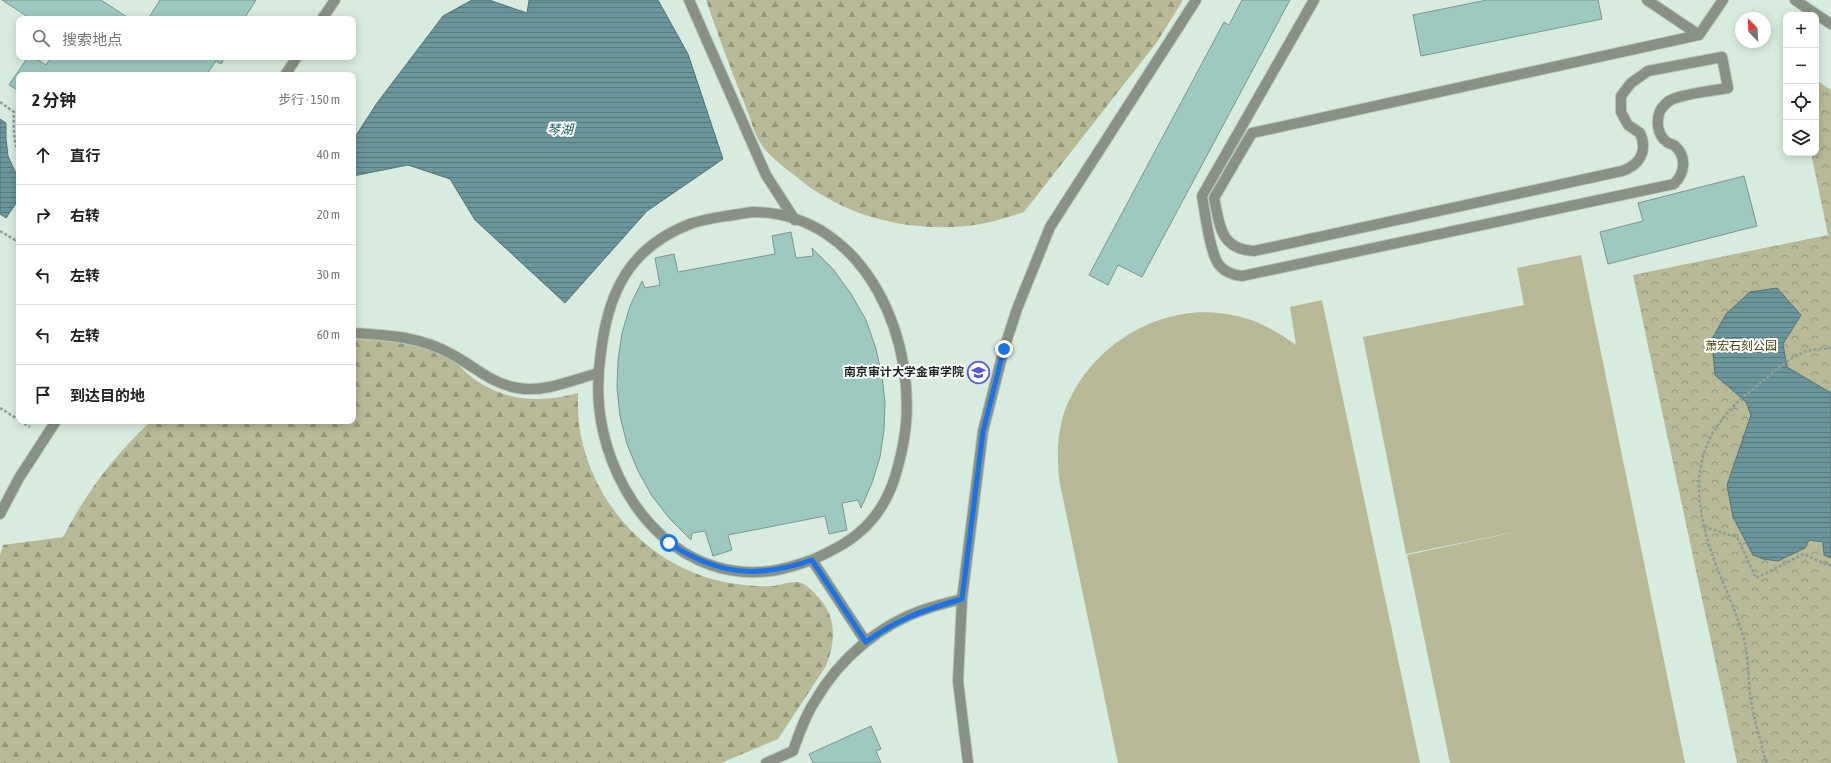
<!DOCTYPE html>
<html lang="zh">
<meta charset="utf-8">
<style>
:root{--surface:#fff;--page:#f6f6f6;--text:#222;--muted:#767676;--line:#e0e0e0}
body{margin:0;font-family:"Asap Condensed","Noto Sans SC",sans-serif;background:var(--page);color:var(--text)}
.controls{position:absolute;right:12px;top:12px;display:grid;overflow:hidden;border-radius:8px;box-shadow:0 2px 10px #0003}
.controls button{width:36px;height:36px;display:grid;place-items:center;padding:0;border:0;border-bottom:1px solid var(--line);background:var(--surface);color:var(--text);font:20px sans-serif}
.compass{position:absolute;left:1735px;top:12px;width:36px;height:36px;border-radius:50%;background:var(--surface);box-shadow:0 2px 10px #0003;rotate:336deg}
.stop{position:absolute;width:12px;height:12px;margin:-9px;border:3px solid #1a73e8;border-radius:50%;background:#fff}
.stop.end{background:#1a73e8;border-color:#fff;box-shadow:0 1px 4px #0008}
.list{margin:0;padding:0;list-style:none}
h2{display:flex;justify-content:space-between;align-items:center;height:52px;margin:0;padding:0 16px;font-size:17px}
h2 small{font-size:13px;font-weight:400;color:var(--muted)}
.list li{display:grid;grid-template-columns:26px 1fr auto;gap:12px;align-items:center;box-sizing:border-box;height:60px;padding:0 16px;border-top:1px solid var(--line)}
.list b{display:block;font-size:15px;white-space:nowrap}
.list em{font-size:13px;font-style:normal;color:var(--muted)}
.icon{flex:none;width:22px;height:22px;fill:none;stroke:currentColor;stroke-width:2;stroke-linecap:round;stroke-linejoin:round}
.map{position:relative;flex:none;width:1831px;height:763px;overflow:hidden}
.search{position:absolute;background:var(--surface);box-shadow:0 2px 10px #0003;left:16px;top:16px;width:340px;height:44px;display:flex;align-items:center;gap:10px;box-sizing:border-box;padding:0 14px;border-radius:8px;color:var(--muted);font-size:15px}
.panel{position:absolute;background:var(--surface);box-shadow:0 2px 10px #0003;left:16px;top:72px;width:340px;height:352px;border-radius:8px}
.map>svg:first-child{display:block}
</style>
<div class="map">
<svg width="1831" height="763" viewBox="0 0 1831 763">
<defs>
<pattern id="forest-firs" width="22" height="20" patternUnits="userSpaceOnUse"><rect width="22" height="20" fill="#b7b997"/><path d="M5 1l3.5 6h-7zM16 11l3.5 6h-7z" fill="#94967b"/></pattern>
<pattern id="park-crowns" width="20" height="18" patternUnits="userSpaceOnUse"><rect width="20" height="18" fill="#b7b997"/><path d="M2 6a3 3 0 1 1 6 0M12 15a3 3 0 1 1 6 0" fill="none" stroke="#94967b"/></pattern>
<pattern id="water-rules" width="6" height="5" patternUnits="userSpaceOnUse"><rect width="6" height="5" fill="#6b979c"/><path d="M0 2.5h6" fill="none" stroke="#577b7f"/></pattern>
</defs>
<rect width="100%" height="100%" fill="#d7ecdf"/>
<path fill="url(#forest-firs)" d="M706,0H1183L1157,42L1024,212C1005,218 986,224 966,226C904,232 841,215 794,175C783,166 769,156 761,144C754,133 750,117 745,105C731,70 718,35 706,0Z
M353,339C388,340 419,343 451,358C458,362 462,370 469,375C501,401 540,404 578,393C578,409 578,425 582,441C598,509 651,565 720,581C737,585 756,587 774,586C781,585 794,580 801,583C807,585 813,591 817,596C837,615 836,642 826,666L778,739L721,763H0V555L3,545L63,537C88,490 113,457 151,421H353Z"/>
<path fill="url(#park-crowns)" d="M1816,80L1831,90V763H1737L1633,275L1828,235L1811,153H1816Z"/>
<path fill="#b7b997" d="M1581,255L1685,763H1450L1407,555L1530,529L1406,554L1363,337L1524,305L1517,268Z
M1322,300L1420,763H1118L1059,479C1057,457 1057,435 1064,413C1090,340 1173,294 1248,319C1266,325 1281,334 1296,345L1290,307Z"/>
<path fill="url(#water-rules)" stroke="#547577" d="M472,0H489L527,13L529,0H658L688,54L723,159L647,211L565,303L475,220L450,179L408,165L353,176V140L377,103L443,16Z
M0,119L6,123V139L8,156L19,180V199L6,218L0,214Z
M1777,288L1801,315L1783,344L1787,367L1831,393V558L1824,555L1823,542L1809,540L1805,548L1778,561L1763,559L1753,555L1733,517L1727,485L1751,415L1746,402L1715,375L1712,339L1726,314L1750,292Z"/>
<path fill="#9ec9c1" stroke="#7d9590" d="M2,0H101L130,19H31Z
M160,0H256L244,19H148Z
M1242,0H1290L1142,277L1118,265L1108,285L1089,275L1224,22L1229,25Z
M1487,0H1598L1602,19L1421,56L1413,15Z
M28,57H33L46,65L51,57H225L221,64L216,61L206,75H19V91L9,85Z
M1744,176L1757,226L1608,264L1600,232L1643,221L1638,203Z
M791,232L796,258L813,256L812,248L833,269L851,294L866,320L876,349L882,376L885,403L884,430L880,457L872,483L861,508L858,500L842,503L847,530L829,534L825,516L728,535L732,550L713,556L705,531L692,533L691,540L670,519L652,496L638,471L627,444L620,416L617,388L618,360L622,333L630,306L642,281L645,288L660,285L655,258L674,254L678,272L775,254L772,236Z
M871,726L881,749L876,751L881,763H813L809,754Z"/>
<g fill="none" stroke-linecap="round" stroke-linejoin="round">
<defs>
<path id="lane" d="M689,0L766,175L795,220
M1314,0L1202,196C1205,212 1210,256 1220,266C1226,273 1233,275 1242,276L1674,184C1685,173 1687,157 1675,146C1673,144 1669,144 1667,142C1657,135 1656,121 1660,111C1663,106 1668,101 1673,99C1688,93 1712,91 1728,88L1722,57L1648,71L1631,83L1621,96V112L1628,125L1640,133C1648,151 1640,165 1622,171L1254,251C1220,249 1220,226 1214,198L1252,133L1699,35L1723,0
M1647,0L1699,35
M322,19L335,0
M285,75L297,57
M353,333C389,335 422,337 453,355C475,367 492,384 518,388C543,393 573,380 598,373
M0,514L19,478L56,421
M812,560C834,550 854,540 870,522C890,500 897,474 903,445C922,347 868,212 752,212C744,213 735,215 726,216C714,218 701,220 690,224C630,247 608,292 601,352C597,378 597,405 603,431C621,511 684,582 771,571C786,569 799,564 812,560L866,642
M766,763L793,751C799,734 805,716 815,701C839,659 880,624 926,609C938,605 950,602 962,599
M968,763L958,681L962,599L983,431L1004,349L1017,309L1050,227L1196,0"/>
<path id="street" d="M1795,0L1831,24"/>
</defs>
<use href="#lane" stroke="#b6c8bd" stroke-width="12"/>
<use href="#street" stroke="#b6c8bd" stroke-width="12"/>
<path stroke="#8f9e95" stroke-width="2.5" stroke-dasharray="3 2" stroke-linecap="butt" d="M0,102L14,112C13,128 14,141 19,157
M0,231L15,240L19,234
M0,408L19,420
M20,421L30,427
M1704,527L1737,537L1756,578L1804,554L1827,565H1831
M1766,763C1761,742 1755,722 1751,701C1748,682 1749,663 1745,644C1737,609 1719,578 1709,545C1689,480 1697,432 1753,389C1769,376 1785,360 1804,352C1812,349 1823,349 1831,348"/>
<use href="#lane" stroke="#889183" stroke-width="10"/>
<use href="#street" stroke="#889183" stroke-width="10"/>
</g>
<g fill="none" stroke-linecap="round" stroke-linejoin="round">
<path stroke="#1a73e8" stroke-width="5" d="M669,543C718,575 757,579 812,560L866,642C898,619 923,610 962,599L983,431L1004,349"/>
</g>
<defs>
<symbol id="university-ring" viewBox="-11 -11 22 22"><circle r="9.5" fill="#fff" stroke="#575bd2" stroke-width="1.5"/><path d="M0-5L7-2L0 1L-7-2ZM-4 1L0 2.5L4 1V4Q0 6-4 4Z" fill="#575bd2"/></symbol>
</defs>
<g fill-rule="evenodd">
<use href="#university-ring" x="966" y="360" width="25" height="25"/>
</g>
<g text-anchor="middle" dominant-baseline="central" stroke-width="4" stroke-linejoin="round" paint-order="stroke">
<g font-size="12" fill="#444407" stroke="#fff">
<text x="1741" y="346">萧宏石刻公园</text>
</g>
<g font-size="12" font-weight="bold" fill="#1e2621" stroke="#fff" text-anchor="end">
<text x="964" y="372">南京审计大学金审学院</text>
</g>
<g font-size="13" font-style="italic" fill="#1d5b61" stroke="#fff">
<text x="560" y="129">琴湖</text>
</g>
</g>
</svg>
<div class="controls">
<button>+</button>
<button>−</button>
<button><svg class="icon" aria-label="locate" viewBox="0 0 24 24"><circle cx="12" cy="12" r="6"/><path d="M12 2v4M12 18v4M2 12h4M18 12h4"/></svg></button>
<button><svg class="icon" aria-label="layers" viewBox="0 0 24 24"><path d="M12 4l9 5-9 5-9-5zM3 14l9 5 9-5"/></svg></button>
</div>
<svg class="compass" viewBox="-18 -18 36 36"><path d="M0-13l5 13h-10z" fill="#e53935"/><path d="M0 13l5-13h-10z" fill="#767676"/></svg>
<div class="stop" style="left:669px;top:543px"></div>
<div class="stop end" style="left:1004px;top:349px"></div>
<div class="search"><svg class="icon" aria-label="search" viewBox="0 0 24 24"><circle cx="10" cy="10" r="6"/><path d="M15 15l6 6"/></svg>搜索地点</div>
<section class="panel">
<h2>2 分钟<small>步行 · 150 m</small></h2>
<ul class="list">
<li><svg class="icon" aria-label="ahead" viewBox="0 0 24 24"><path d="M12 20V5M6 11l6-6 6 6"/></svg><div><b>直行</b></div><em>40 m</em></li>
<li><svg class="icon" aria-label="right" viewBox="0 0 24 24"><path d="M7 20v-9h11M14 6l5 5-5 5"/></svg><div><b>右转</b></div><em>20 m</em></li>
<li><svg class="icon" aria-label="left" viewBox="0 0 24 24"><path d="M17 20v-9H6M10 6l-5 5 5 5"/></svg><div><b>左转</b></div><em>30 m</em></li>
<li><svg class="icon" aria-label="left" viewBox="0 0 24 24"><path d="M17 20v-9H6M10 6l-5 5 5 5"/></svg><div><b>左转</b></div><em>60 m</em></li>
<li><svg class="icon" aria-label="arrive" viewBox="0 0 24 24"><path d="M6 21V4h12l-3 4 3 4H6"/></svg><div><b>到达目的地</b></div></li>
</ul>
</section>
</div>
